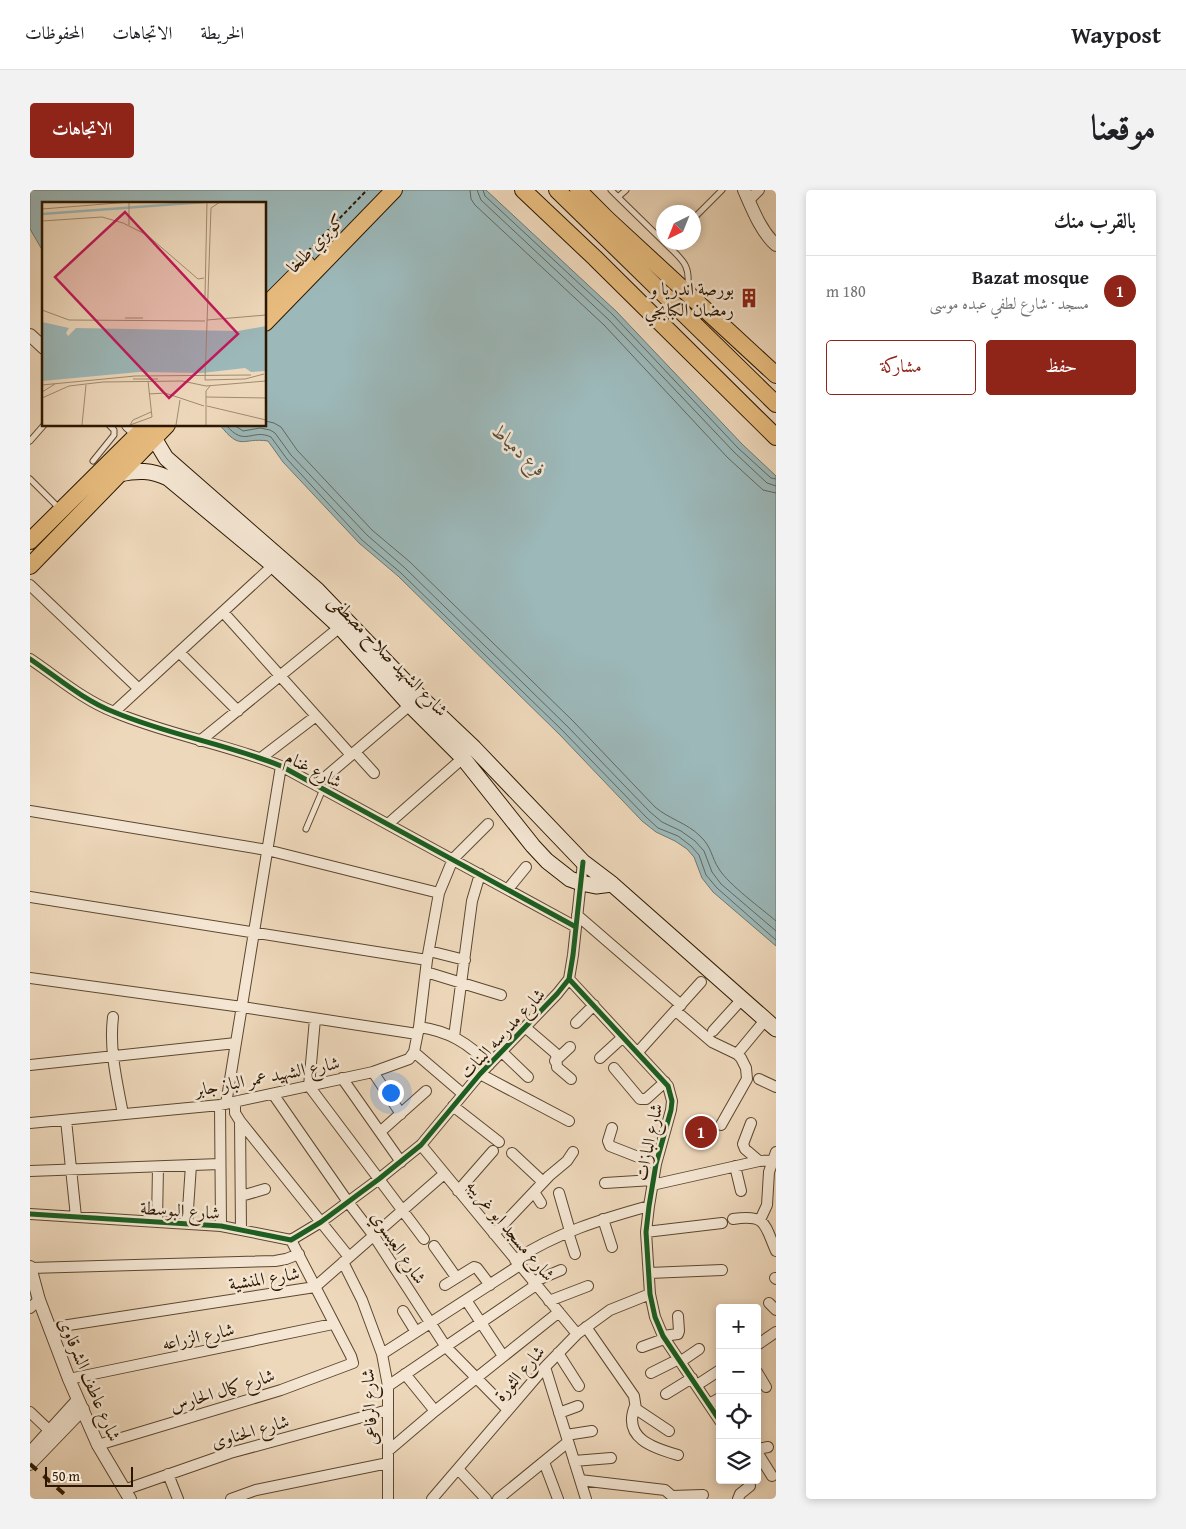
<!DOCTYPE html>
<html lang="ar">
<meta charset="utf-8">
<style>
:root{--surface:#fff;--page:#f2f2f2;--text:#202124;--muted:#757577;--line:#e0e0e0;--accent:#8f2418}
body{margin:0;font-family:"Gentium Book Plus",Amiri,serif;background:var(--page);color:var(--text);direction:rtl}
.controls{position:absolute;right:15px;bottom:15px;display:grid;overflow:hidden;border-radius:5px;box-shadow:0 2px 8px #0003}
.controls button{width:45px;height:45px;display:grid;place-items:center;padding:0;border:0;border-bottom:1px solid var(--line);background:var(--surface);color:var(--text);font:25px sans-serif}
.compass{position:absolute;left:626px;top:15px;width:45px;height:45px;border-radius:50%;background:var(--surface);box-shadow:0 2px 8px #0003;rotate:223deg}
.scale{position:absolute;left:15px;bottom:12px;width:88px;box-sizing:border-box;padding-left:5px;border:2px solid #2b1700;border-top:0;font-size:14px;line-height:18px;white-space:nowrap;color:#2b1700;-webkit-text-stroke:4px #f4e6d3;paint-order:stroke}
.you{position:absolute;left:360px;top:902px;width:18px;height:18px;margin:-12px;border:4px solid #fff;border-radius:50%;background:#1a73e8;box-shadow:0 0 0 8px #1a73e833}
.badge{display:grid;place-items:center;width:32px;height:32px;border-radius:50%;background:var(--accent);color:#fff;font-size:16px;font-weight:700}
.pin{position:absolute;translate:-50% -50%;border:2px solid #fff;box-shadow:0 1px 5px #0006}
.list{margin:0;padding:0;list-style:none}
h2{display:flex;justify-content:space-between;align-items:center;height:65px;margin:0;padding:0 20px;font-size:21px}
h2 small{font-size:16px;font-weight:400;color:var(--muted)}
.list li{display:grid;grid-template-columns:32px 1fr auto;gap:15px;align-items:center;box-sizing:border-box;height:70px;padding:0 20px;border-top:1px solid var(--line)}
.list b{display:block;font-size:19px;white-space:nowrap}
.list p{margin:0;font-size:16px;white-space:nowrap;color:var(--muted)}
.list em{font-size:16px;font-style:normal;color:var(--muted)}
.actions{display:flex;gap:10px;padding:15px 20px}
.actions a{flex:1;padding:11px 0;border:1px solid var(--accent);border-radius:5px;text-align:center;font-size:18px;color:var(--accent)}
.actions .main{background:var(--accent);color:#fff}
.icon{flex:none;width:28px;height:28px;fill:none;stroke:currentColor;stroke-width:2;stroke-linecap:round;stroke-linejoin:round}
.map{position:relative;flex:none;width:746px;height:1309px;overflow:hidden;direction:ltr;border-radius:5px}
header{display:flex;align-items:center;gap:30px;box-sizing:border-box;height:70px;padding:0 25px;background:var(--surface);border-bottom:1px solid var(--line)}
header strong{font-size:24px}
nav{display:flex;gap:28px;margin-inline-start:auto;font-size:18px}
.intro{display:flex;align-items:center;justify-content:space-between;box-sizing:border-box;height:120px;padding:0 30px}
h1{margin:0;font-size:35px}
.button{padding:12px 22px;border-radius:5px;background:var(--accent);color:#fff;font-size:18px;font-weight:700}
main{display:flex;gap:30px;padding:0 30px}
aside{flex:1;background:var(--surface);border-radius:5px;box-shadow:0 2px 8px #0003}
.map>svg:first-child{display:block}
</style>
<header>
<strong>Waypost</strong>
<nav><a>الخريطة</a><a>الاتجاهات</a><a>المحفوظات</a></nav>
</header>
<div class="intro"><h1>موقعنا</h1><a class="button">الاتجاهات</a></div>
<main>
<aside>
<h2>بالقرب منك<small></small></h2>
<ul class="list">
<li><span class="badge">1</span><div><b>Bazat mosque</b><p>مسجد · شارع لطفي عبده موسى</p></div><em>180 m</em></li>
</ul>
<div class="actions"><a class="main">حفظ</a><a>مشاركة</a></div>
</aside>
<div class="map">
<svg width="746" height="1309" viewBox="0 0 746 1309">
<rect width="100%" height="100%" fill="#eed8bb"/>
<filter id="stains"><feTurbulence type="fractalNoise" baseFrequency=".004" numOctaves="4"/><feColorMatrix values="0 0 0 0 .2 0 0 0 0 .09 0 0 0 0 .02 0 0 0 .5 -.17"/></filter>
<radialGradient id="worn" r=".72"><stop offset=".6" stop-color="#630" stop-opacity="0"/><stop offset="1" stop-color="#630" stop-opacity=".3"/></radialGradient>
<path fill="#9cb8b9" stroke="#6f786f" d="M0,0H456L587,122L712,254L746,286V756L683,702L672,688L664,667L657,659L645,651L626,642L612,631L530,545L368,386L329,353L253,272L238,251C212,247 211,262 190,235H235V14H14V63L0,39Z"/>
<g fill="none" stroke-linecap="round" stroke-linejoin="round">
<path stroke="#64685c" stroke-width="1" d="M440,0L441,9L445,15L574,135L698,268L733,300L746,303
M447,0L451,10L579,130L704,262L737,293L746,296
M453,0L455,6L583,125L708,258L741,288L746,289
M235,231L244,233L251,237L267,260L342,340L380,372L543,531L625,617C639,629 657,633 670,646C682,657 681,667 689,679C699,695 731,718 746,731
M196,235C215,258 222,238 241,247L257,269L332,350L371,383L533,541L616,627L628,638L648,646L661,656L669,665L676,685L687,698L746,750
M204,235L213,241L230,238L240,240L245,243L261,265L337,345L375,378L538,537L620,622L632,632L651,641L665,651L674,661L682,682L691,694L746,741"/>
<defs>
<path id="service" d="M581,0L588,7
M596,0L588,7L634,52
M664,28L692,0
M634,52C651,69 662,74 657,100
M0,251L14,235
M63,271L84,245V240L79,235
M0,289L30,319
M276,639L293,599"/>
<path id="minor" d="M719,10L729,0
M0,395L109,499
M193,422L321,565
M149,462L208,521
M0,469C27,487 53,510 84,522C138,545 197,554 251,576L546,737
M84,522L248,371
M170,551L310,437
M325,562L344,583
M231,568L286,526
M286,595L380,515
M0,621L237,660L409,703
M358,634L433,568
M478,699L496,677
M0,707L397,770
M547,725L651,815
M399,761L435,770
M396,782L471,805
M0,788L212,817L387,844
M539,789L638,896L642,911L641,920L626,974L619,1016L616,1042L620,1104L625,1127L633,1146L690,1231
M646,821L682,852L707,864L711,868L716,878L717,889L691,935
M83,827C79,860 87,892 93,924
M285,829L279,896L394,1049
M546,833L564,815
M389,837C418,841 439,853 459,875
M496,838L524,862L526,864L527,877L541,889
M683,841L712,809
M424,847L442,711L450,684
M384,862L433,904
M472,862L498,887
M608,862L671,792
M707,864L736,829
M570,868L593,847
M525,871L540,857
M0,875L206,853
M584,878L610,909H616L635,892
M343,882L371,924
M450,884L539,931
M312,888L371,972
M729,889L746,897
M243,904L318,1012L344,1046L416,1157L478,1220
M205,912V923L210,931L319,1067
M196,914L251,576
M190,915L191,1036
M423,916L469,952
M36,930L46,1027
M210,931L211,1040
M0,933L190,915L343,882L379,869L384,862L389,837L397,770L409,703L423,669L458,634
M721,933L713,954L715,959L729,971
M582,938L578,951L580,956L626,974
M350,942L396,901
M391,955L547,1144
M482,963L513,992
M705,976L711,1001
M0,981L190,974
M575,993L623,990
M622,995L729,971L746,970
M428,1001L463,961
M504,1002L511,1013
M529,1003L540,1041
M211,1006L235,999
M0,1024L191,1036L261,1050L291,1032L349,989L391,955L450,884L527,804L539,789L543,765L553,672
M573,1029L582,1057
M703,1029C737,1024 734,1034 746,1061
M730,1030L737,1015L739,982L746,962
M127,1032L128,977
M157,1034L161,975
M538,1042L545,1064
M616,1042L692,1033
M464,1044L519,986L537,971L543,962
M404,1056L426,1087
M485,1070C526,1043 572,1029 619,1016
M313,1072L332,1110L352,1164L358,1196V1309
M0,1078L245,1071L256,1069L269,1064
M619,1083L692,1080
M745,1088L746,1089
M503,1092L531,1080
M415,1095L444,1077L447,1078L460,1095
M436,1110L473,1166
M519,1111L558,1096
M739,1113L746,1120
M0,1118L9,1110
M373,1121L386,1142
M556,1137L604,1206L606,1219L639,1241
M19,1138L285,1097L414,984
M633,1146L648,1144L649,1141L648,1126
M727,1155L746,1142
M612,1157L634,1149
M528,1163L549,1196
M352,1164L490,1075
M650,1172L669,1159
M515,1177L556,1309
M727,1182L736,1197
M621,1183L649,1169
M375,1184L405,1221
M39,1189L303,1134
M667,1195L690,1180
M358,1196L506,1095
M636,1204L662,1188
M679,1214L690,1208
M605,1216C592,1248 623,1258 648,1265
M0,1222L20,1241
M529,1223L548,1216
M536,1245L562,1241
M68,1255L251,1200L323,1173L321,1166L261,1050
M727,1259L738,1257
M358,1261L405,1221L529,1122
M727,1262L742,1286
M544,1271L581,1268
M514,1272L528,1309
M428,1279L456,1309
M138,1284L148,1309
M550,1290L635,1300L642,1306L673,1305
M94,1300L200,1263L358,1220
M201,1309L226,1300L358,1273
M402,1309L515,1177L547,1144L580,1120L620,1104
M468,1309L538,1252
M708,1309L710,1304L720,1296"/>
<path id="tertiary" d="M714,0C722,18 731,42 746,55
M0,145L14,158
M98,235L108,244
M0,1077L9,1110L39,1189L68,1255L100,1309
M0,1263L48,1210
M0,1274L53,1219"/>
<path id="secondary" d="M124,248L136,268L287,400L386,503L444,558L553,672L582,694L746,839
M89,284C108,280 121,280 138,288L243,375L310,437L380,515L433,568L503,656L517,671L540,689L551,693L566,696L582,694"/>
<path id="primary" d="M493,0L565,68L746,247
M527,0L746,214
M548,0L577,29L746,185
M235,116L277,74
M235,133L364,0
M0,351L117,235
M0,376L137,235"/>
</defs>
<use href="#service" stroke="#5c472f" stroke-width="7"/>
<use href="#minor" stroke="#5c472f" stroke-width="12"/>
<use href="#tertiary" stroke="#5c472f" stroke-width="14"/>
<use href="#secondary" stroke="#2b1700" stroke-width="17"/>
<use href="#primary" stroke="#2b1700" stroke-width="18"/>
<path stroke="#2b1700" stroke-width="2" stroke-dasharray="4 2.5" stroke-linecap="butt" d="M278,61L337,0"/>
<use href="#service" stroke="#f4e6d3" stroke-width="5"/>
<use href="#minor" stroke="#f4e6d3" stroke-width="10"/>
<use href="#tertiary" stroke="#f4e6d3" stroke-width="12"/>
<use href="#secondary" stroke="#f4e6d3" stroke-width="15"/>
<use href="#primary" stroke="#e7bc7e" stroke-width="16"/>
<path stroke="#2b1700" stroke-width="4" stroke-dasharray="9 9" stroke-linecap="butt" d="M0,1274L40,1309"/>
<defs>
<path id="cycleway" d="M0,469C27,487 53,510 84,522C138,545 197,554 251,576L546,737
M539,789L638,896L642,911L641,920L626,974L619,1016L616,1042L620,1104L625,1127L633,1146L690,1231
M0,1024L191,1036L261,1050L291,1032L349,989L391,955L450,884L527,804L539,789L543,765L553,672"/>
</defs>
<use href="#cycleway" stroke="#f4e6d3" stroke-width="8"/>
<use href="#cycleway" stroke="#1b5e20" stroke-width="5"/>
</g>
<defs>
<symbol id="building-bare" viewBox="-9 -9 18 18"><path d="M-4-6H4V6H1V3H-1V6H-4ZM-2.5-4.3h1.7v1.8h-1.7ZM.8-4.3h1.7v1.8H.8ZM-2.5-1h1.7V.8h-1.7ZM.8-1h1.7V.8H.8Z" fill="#8f2418" stroke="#f4e6d3" stroke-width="2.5" paint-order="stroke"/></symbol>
</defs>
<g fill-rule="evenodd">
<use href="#building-bare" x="705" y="94" width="28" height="28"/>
</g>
<g text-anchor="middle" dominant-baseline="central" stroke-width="5" stroke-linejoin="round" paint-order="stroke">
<g font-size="18" fill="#2b1700" stroke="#f4e6d3">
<text transform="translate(285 53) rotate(-46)">كوبري طلخا</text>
<text transform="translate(359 465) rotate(46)">شارع الشهيد صلاح مصطفى</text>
<text transform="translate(284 579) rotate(27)">شارع غنام</text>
<text transform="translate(472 843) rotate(-47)">شارع مدرسه البنات</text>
<text transform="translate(237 886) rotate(-11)">شارع الشهيد عمر الباز جابر</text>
<text transform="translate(618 952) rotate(-78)">شارع البازات</text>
<text transform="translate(150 1020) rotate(4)">شارع البوسطة</text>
<text transform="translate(481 1040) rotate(50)">شارع مسجد ابو غريبه</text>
<text transform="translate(369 1057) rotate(56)">شارع العيسوي</text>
<text transform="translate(234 1088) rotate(-9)">شارع المنشية</text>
<text transform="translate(168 1146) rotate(-12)">شارع الزراعه</text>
<text transform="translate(489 1183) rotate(-49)">شارع الثورة</text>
<text transform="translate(60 1189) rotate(67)">شارع عاطف الشرقاوى</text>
<text transform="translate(192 1200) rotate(-17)">شارع كمال الحارس</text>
<text transform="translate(339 1217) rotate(-93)">شارع الرفاعى</text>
<text transform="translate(220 1241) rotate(-16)">شارع الحناوى</text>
</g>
<g font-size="18" fill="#2b1700" stroke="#f4e6d3" text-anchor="end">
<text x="704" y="98">بورصة اندريا و<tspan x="704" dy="21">رمضان الكبابجي</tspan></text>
</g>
<g font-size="19" font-style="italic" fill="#534f41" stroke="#f4e6d3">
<text transform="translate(490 260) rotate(43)">فرع دمياط</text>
</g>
</g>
<g transform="translate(12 12)">
<rect width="224" height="224" fill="#eed8bb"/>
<path d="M0,120L27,126L24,131L26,134L34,126L196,129L224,124V169L209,170L203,166L160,171L97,170L0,179Z" fill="#9cb8b9"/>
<path fill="none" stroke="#9cb8b9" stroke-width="2.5" d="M0,12L163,0"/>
<path fill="none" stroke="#a08b70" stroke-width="1" d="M178,0L169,6L163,178L203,177L222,172M0,7L88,0M0,19L60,15L81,21L105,33L156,77L162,76M87,23V1M163,95L165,0M0,108L27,118L163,119M83,116H101M165,118L224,113M91,177H116M0,183L93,174L209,173M0,190L13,182M107,192L123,191L162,204M164,195L224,196M0,196L27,184L61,180L140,179L164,184L224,179M165,204L224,218M40,223L44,183M88,223L110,215L106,179M88,223L91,218L109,210M134,223L138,198M164,223V189L168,184"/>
<path fill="#c2185b" fill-opacity="0.15" stroke="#c2185b" stroke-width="2.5" d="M83,10L196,132L127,196L13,75Z"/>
<rect width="224" height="224" fill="none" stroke="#2b1700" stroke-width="2.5"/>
</g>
<rect width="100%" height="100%" filter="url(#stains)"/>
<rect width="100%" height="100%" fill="url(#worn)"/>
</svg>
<div class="controls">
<button>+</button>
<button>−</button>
<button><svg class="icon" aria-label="locate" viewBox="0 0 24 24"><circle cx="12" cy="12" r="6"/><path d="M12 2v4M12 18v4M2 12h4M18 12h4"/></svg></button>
<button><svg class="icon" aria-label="layers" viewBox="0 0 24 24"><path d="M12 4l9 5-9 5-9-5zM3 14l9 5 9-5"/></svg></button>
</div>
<svg class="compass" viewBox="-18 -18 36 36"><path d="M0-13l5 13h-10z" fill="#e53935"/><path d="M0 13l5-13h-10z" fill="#757577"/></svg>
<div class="scale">50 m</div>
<div class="you"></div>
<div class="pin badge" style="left:671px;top:942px">1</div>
</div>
</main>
